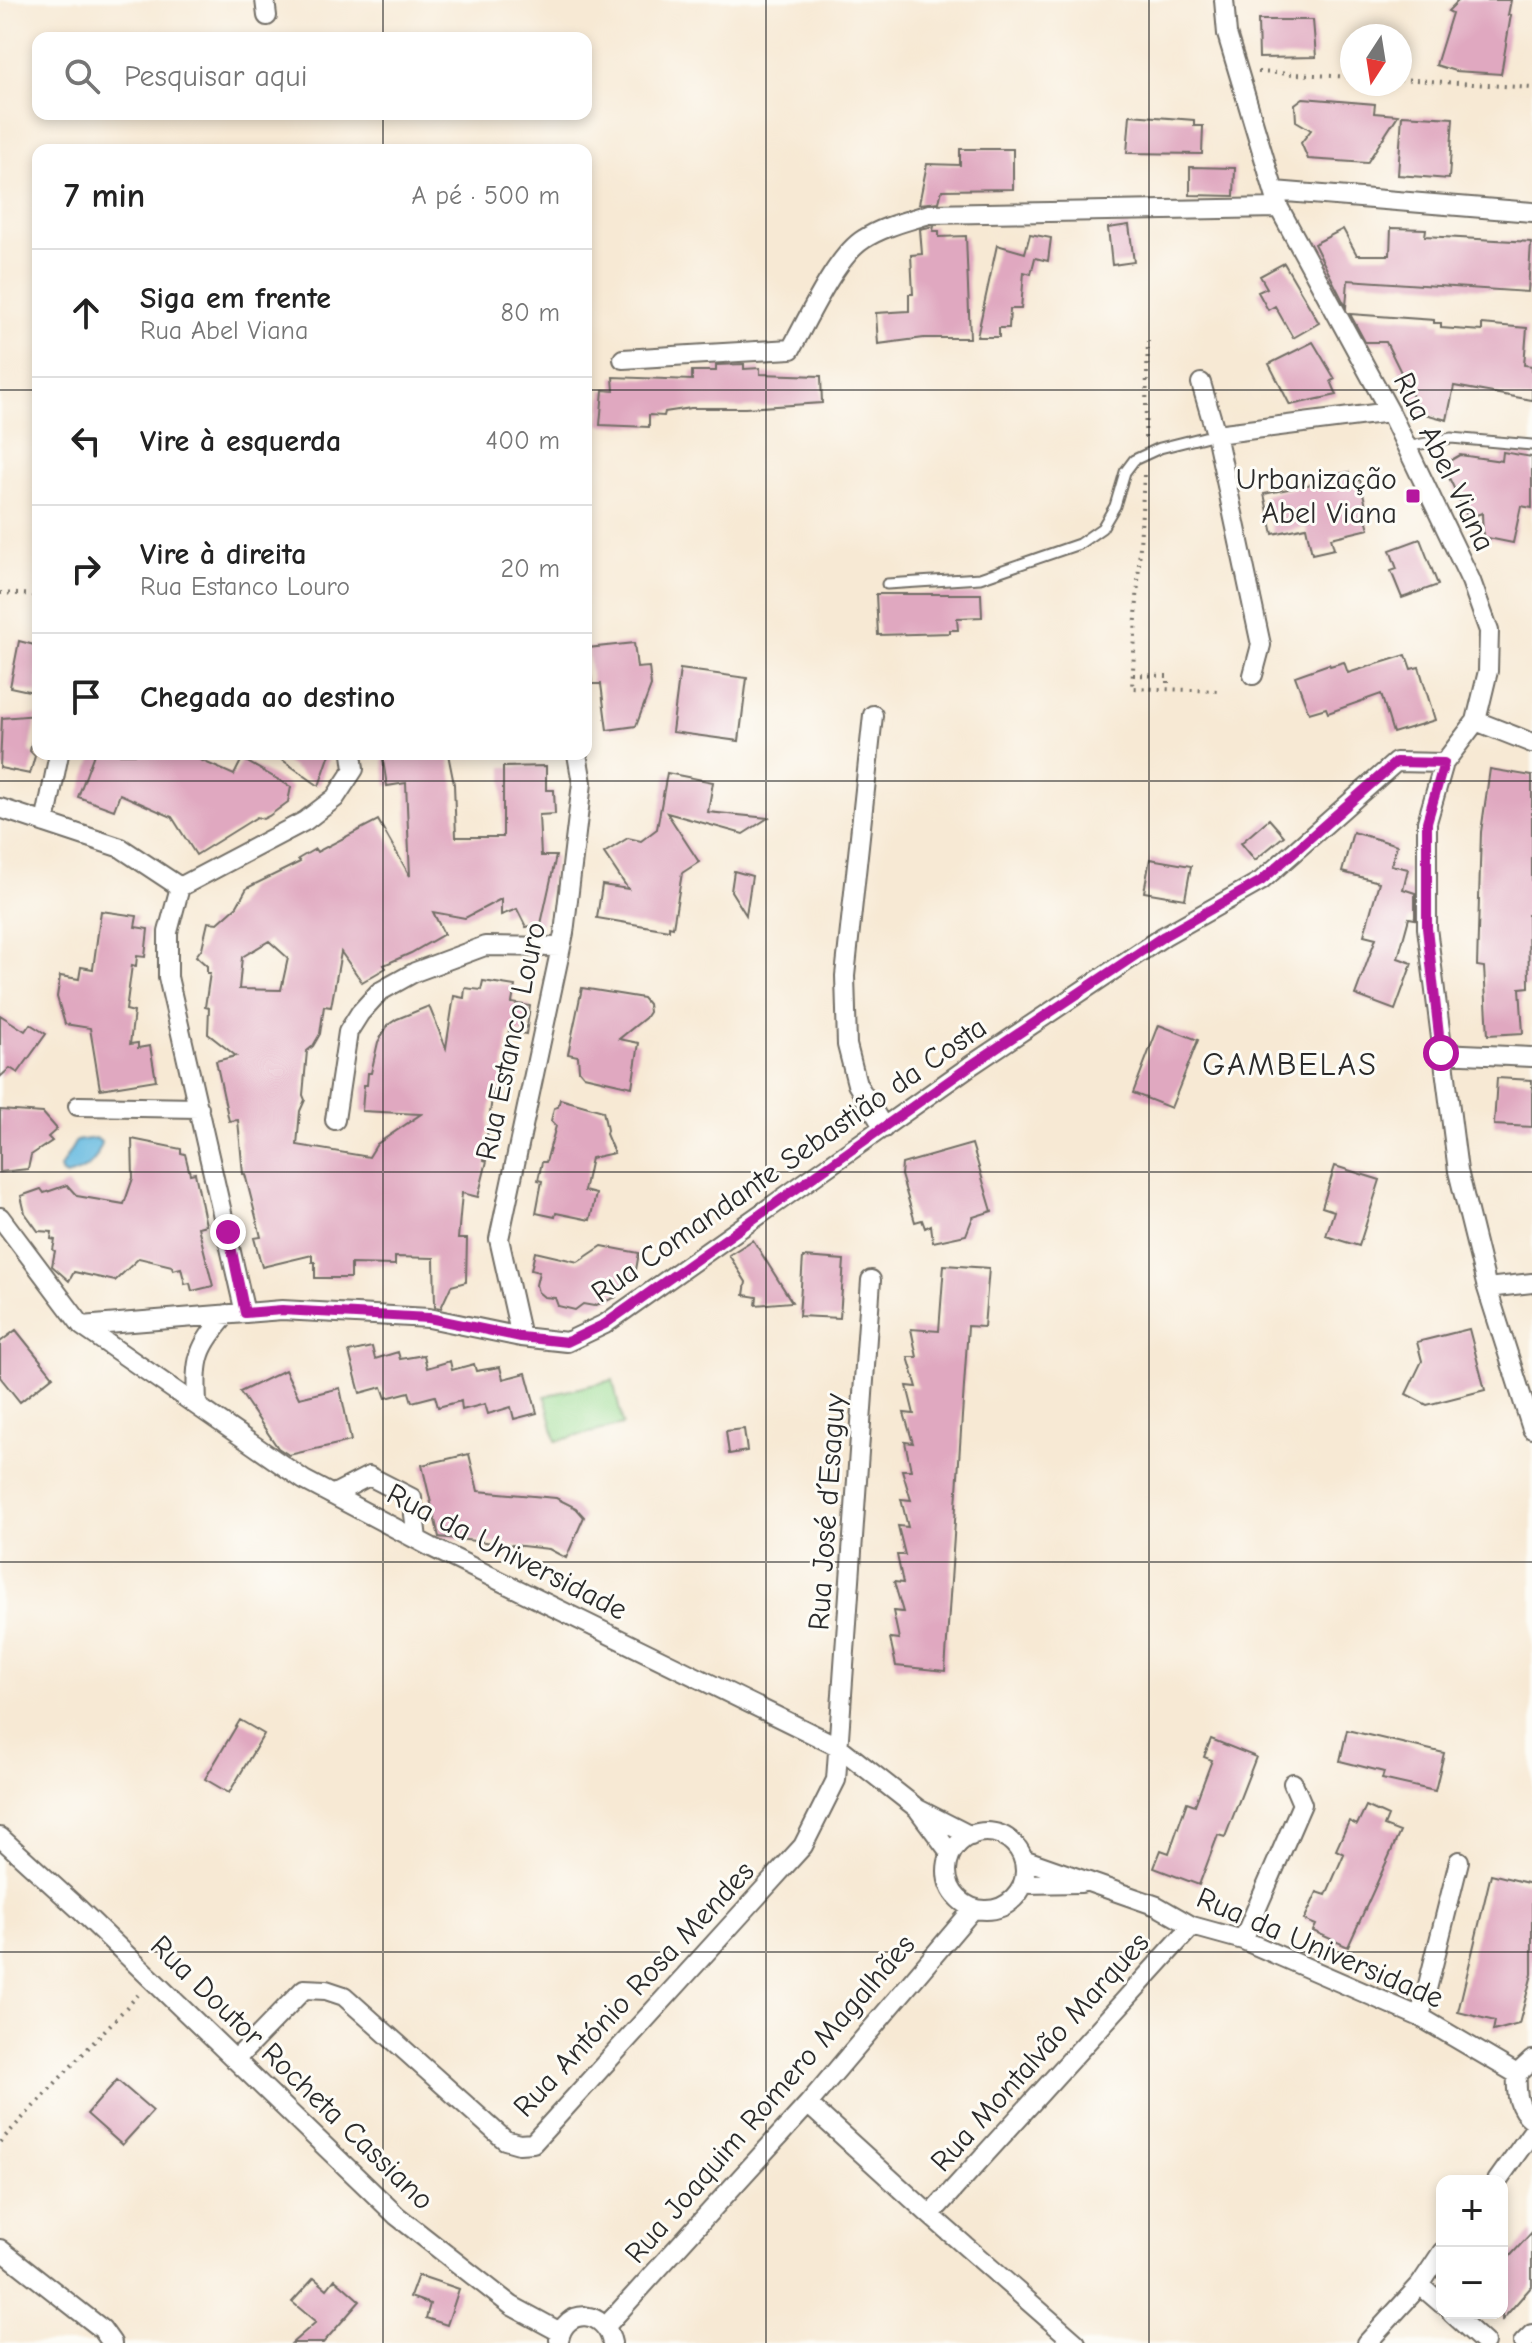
<!DOCTYPE html>
<html lang="pt">
<meta charset="utf-8">
<style>
:root{--surface:#fff;--page:#f2f2f2;--text:#222;--muted:#767676;--line:#e0e0e0}
body{margin:0;font-family:"Comic Neue",sans-serif;background:var(--page);color:var(--text)}
.controls{position:absolute;right:24px;bottom:24px;display:grid;overflow:hidden;border-radius:16px;box-shadow:0 4px 12px #0003}
.controls button{width:72px;height:72px;display:grid;place-items:center;padding:0;border:0;border-bottom:2px solid var(--line);background:var(--surface);color:var(--text);font:40px sans-serif}
.compass{position:absolute;left:1340px;top:24px;width:72px;height:72px;border-radius:50%;background:var(--surface);box-shadow:0 4px 12px #0003;rotate:192deg}
.stop{position:absolute;width:24px;height:24px;margin:-18px;border:6px solid #b5179e;border-radius:50%;background:#fff}
.stop.end{background:#b5179e;border-color:#fff;box-shadow:0 2px 8px #0008}
.list{margin:0;padding:0;list-style:none}
h2{display:flex;justify-content:space-between;align-items:center;height:104px;margin:0;padding:0 32px;font-size:34px}
h2 small{font-size:26px;font-weight:400;color:var(--muted)}
.list li{display:grid;grid-template-columns:52px 1fr auto;gap:24px;align-items:center;box-sizing:border-box;height:128px;padding:0 32px;border-top:2px solid var(--line)}
.list b{display:block;font-size:30px;white-space:nowrap}
.list p{margin:0;font-size:26px;white-space:nowrap;color:var(--muted)}
.list em{font-size:26px;font-style:normal;color:var(--muted)}
.icon{flex:none;width:44px;height:44px;fill:none;stroke:currentColor;stroke-width:2;stroke-linecap:round;stroke-linejoin:round}
.map{position:relative;flex:none;width:1532px;height:2343px;overflow:hidden}
.search{position:absolute;background:var(--surface);box-shadow:0 4px 12px #0003;left:32px;top:32px;width:560px;height:88px;display:flex;align-items:center;gap:20px;box-sizing:border-box;padding:0 28px;border-radius:16px;color:var(--muted);font-size:30px}
.panel{position:absolute;background:var(--surface);box-shadow:0 4px 12px #0003;left:32px;top:144px;width:560px;height:616px;border-radius:16px}
.map>svg:first-child{display:block}
</style>
<div class="map">
<svg width="1532" height="2343" viewBox="0 0 1532 2343">
<rect width="100%" height="100%" fill="#fdfcf7"/>
<filter id="ink" filterUnits="userSpaceOnUse"><feTurbulence type="fractalNoise" baseFrequency=".0125" numOctaves="2"/><feDisplacementMap in="SourceGraphic" scale="16" xChannelSelector="R" yChannelSelector="G"/><feConvolveMatrix kernelMatrix="1 2 1 2 8 2 1 2 1" color-interpolation-filters="sRGB"/></filter>
<filter id="wash" filterUnits="userSpaceOnUse"><feTurbulence type="fractalNoise" baseFrequency=".006" numOctaves="4" result="noise"/><feDisplacementMap in="SourceGraphic" scale="32" xChannelSelector="R" yChannelSelector="G"/><feGaussianBlur stdDeviation="1.8" result="paint"/><feColorMatrix in="noise" values="0 0 0 0 0 0 0 0 0 0 0 0 0 0 0 0 0 1.4 0 .05"/><feComposite in="paint" operator="in"/></filter>
<g filter="url(#wash)">
<rect width="100%" height="100%" fill="#f7e9d4"/>
<path fill="#99db92" stroke="#62835e" stroke-width="2" d="M613,1380L623,1425L556,1441L545,1396Z"/>
<path fill="#62b8df" stroke="#467285" stroke-width="2" d="M96,1138L101,1142C98,1163 85,1171 66,1176L62,1174L60,1168L76,1141Z"/>
<g id="blocks">
<path fill="#e0a8c0" fill-rule="evenodd" d="M1459,0H1511L1508,15H1511L1501,74L1455,71L1436,65L1452,13L1448,11Z
M1258,20H1313L1316,57L1259,58Z
M1303,98L1375,104L1374,113L1398,115L1367,163L1308,159L1301,143L1311,130L1296,121L1295,104Z
M1130,115L1194,120V126H1203L1202,154L1127,153Z
M1402,115L1453,118L1449,179L1398,175Z
M960,149H1013V189L942,190L939,202L919,204L927,164L960,165Z
M1190,167L1235,168L1234,196L1190,195Z
M1129,225L1134,262L1112,265L1108,228Z
M934,226L933,231H939V237L966,236L970,338H924L878,344L876,313L909,311V294H913L911,255L922,254L920,229Z
M1391,228L1426,229L1425,236L1531,242L1528,292L1348,280L1346,307L1314,244L1343,229L1357,255H1390Z
M1030,234L1051,238L1048,261L1035,258L1031,274L1024,272L1021,309H1010L1009,328H999V337H977L997,245L1025,253Z
M1284,263L1319,323L1293,338L1275,306L1268,310L1258,292L1267,288L1260,276Z
M1350,314L1434,320V323H1441V328L1482,331V324L1527,328L1524,365L1532,366V400L1454,386L1447,420L1421,413L1386,342H1365Z
M1313,342L1335,379L1331,381L1337,395L1290,405L1269,364Z
M744,364V369L760,368V374L821,376L822,403L745,408H691L665,412L664,416L649,415V427L600,425L603,390L614,391L613,377L692,380V371H716V365Z
M1503,452L1532,457V508L1521,506L1513,543L1483,537L1482,513L1468,518L1443,465L1460,455L1502,461Z
M1349,472L1351,482L1360,480L1366,506L1363,507L1369,529L1331,538L1334,549L1312,554L1306,527L1273,534L1264,494L1332,480L1331,476Z
M1420,539L1438,585L1402,598L1391,571L1397,569L1390,550Z
M876,594H981L982,617L957,618L958,630H950V633L878,635Z
M19,641L38,646V693L10,687Z
M634,643L637,668L649,667L651,686L636,726L607,730L601,684H592L588,648Z
M1406,655L1411,669L1419,667L1435,720L1393,733L1381,694L1328,713L1326,708L1309,713L1295,676L1329,664L1330,666L1344,662L1348,673Z
M680,669L747,678L739,741L672,732Z
M37,715L30,751L35,756L30,774L0,768L2,718Z
M94,754H187L234,775L242,759L291,787L288,802L269,816L263,819L257,817L196,855L172,817L120,794L114,810L78,797Z
M274,754H330L319,786Z
M382,754H448L454,784L456,837H503V767L546,766V790H554L555,814L539,815L541,856H556L541,924L526,927L517,909L501,915V899L465,918L433,912L444,934L411,953L384,965L386,968L362,982L341,952L331,1007L324,1006L320,1034L313,1046L307,1051L303,1095L305,1100L300,1111L297,1145L369,1157L377,1144L421,1114L362,1111L364,1085H367L368,1073H371L378,1042L388,1025L397,1019L429,1006L446,1048L454,996L464,998L465,988L481,990L483,981L515,986L512,1003L530,1006L526,1034L509,1031L500,1091L493,1090L484,1160L487,1161L478,1197L462,1193L458,1239H467L466,1282L451,1286L441,1308L435,1307L434,1258L395,1257V1265L351,1264V1278H315V1262H312V1255L262,1267L254,1238L261,1237L245,1174H243L238,1120L229,1121L216,1061L236,1056L208,1034L209,1008L205,1007L210,973H207V966L196,956L202,948L208,922L218,923L237,906L247,888L300,862L298,859L315,849L317,852L378,820L410,876L406,783L387,786ZM269,941L288,958L281,990L239,989L242,957Z
M1490,769L1532,776V915H1528L1529,987L1520,988L1523,1033L1488,1035L1484,967L1477,966L1481,832Z
M667,773L713,782L708,812L768,818L743,834L667,813L699,862L682,873L673,927L669,926V930L597,918L602,885L628,889L604,853L628,838L641,841L657,829Z
M1269,819L1284,836L1255,860L1241,843Z
M1353,832L1397,845L1391,865L1408,869L1403,889L1415,893V919L1409,918L1398,958L1412,963L1395,1010L1355,995L1376,938L1364,935L1379,882L1342,872Z
M1150,859L1191,866L1185,899L1144,892Z
M734,871L752,876L746,915L731,891Z
M101,911L137,916L135,927L148,929L145,957L137,956L136,966L132,965L126,1010L134,1012L130,1044L138,1043V1048L150,1046L156,1080L100,1089L90,1028L65,1024L57,997L60,976L79,979L81,967L93,969Z
M582,988L643,998L648,1004L649,1012L645,1018L619,1039L639,1043L632,1087L584,1076L579,1070L578,1056L568,1054Z
M0,1015L25,1031L30,1024L46,1034L18,1073L10,1068L0,1077Z
M1159,1025L1198,1040L1171,1108L1133,1093Z
M1497,1078L1532,1080V1127L1494,1125Z
M560,1099L603,1111L607,1130L606,1134L614,1153L591,1158L584,1191L596,1194L590,1220L556,1213L555,1217L536,1213L542,1181L538,1180L542,1162H546L556,1126L551,1121L554,1108L558,1107Z
M0,1110L43,1113L57,1129L48,1137L52,1141L31,1155L28,1169L0,1172Z
M132,1139L181,1149V1153L185,1154L190,1174L195,1173L206,1225L198,1227L213,1286L192,1291L190,1283L185,1284L181,1268L173,1270L172,1266L139,1258L115,1281L74,1272L69,1281L52,1266L55,1251L53,1250L55,1240L51,1239L52,1232L38,1231L25,1213L21,1196L41,1189L44,1193L67,1185L77,1196L124,1204L133,1178Z
M972,1144L992,1211L973,1217L966,1235L933,1242L931,1225L925,1228L922,1220L915,1222L901,1175L902,1164Z
M1335,1166L1380,1180L1359,1246L1326,1236L1334,1211L1322,1207Z
M753,1240L792,1302L756,1305L757,1297L744,1295L746,1282L729,1255Z
M602,1246L639,1253L634,1281L617,1293L616,1297L594,1306L583,1304L575,1310L558,1306L555,1298L544,1297L538,1292L536,1285L539,1272L531,1270L535,1252L578,1262Z
M803,1257L844,1260L840,1318L799,1316Z
M944,1265L989,1268L984,1327L968,1326L945,1671L896,1666L890,1638L899,1639L893,1611L903,1612L894,1582L903,1583L897,1555H905L898,1526L908,1527L901,1499L911,1500L902,1470H911L905,1442L913,1443L904,1413L914,1414L907,1386L917,1387L908,1357H917L911,1329L939,1331Z
M1469,1329L1485,1390L1427,1405L1406,1394L1422,1361L1417,1342Z
M16,1330L53,1376L20,1402L0,1377V1342Z
M372,1347L375,1359L398,1352L400,1359L424,1355L427,1368L450,1361L452,1370L474,1364L476,1371L500,1367L503,1379L526,1373L537,1413L514,1419L511,1407L488,1414L485,1404L462,1410L461,1401L438,1407L435,1396L412,1402L409,1392L386,1398L382,1387L360,1393L349,1352Z
M285,1370L299,1398L340,1388L351,1441L289,1455L278,1448L240,1392Z
M744,1429L747,1451L729,1454L726,1431Z
M469,1454L478,1491L556,1498L576,1508L584,1517L566,1558L549,1549L439,1537L422,1465Z
M240,1720L264,1734L229,1793L205,1779Z
M1347,1730L1444,1753L1435,1791L1382,1779L1384,1772L1340,1761Z
M1211,1739L1256,1757L1225,1837L1218,1835L1199,1885L1154,1868L1161,1850L1169,1853L1187,1802L1195,1805L1212,1760L1204,1757Z
M1366,1806L1388,1816L1384,1826L1400,1832L1348,1947L1313,1931L1316,1925L1304,1920L1317,1892L1326,1895L1344,1854L1336,1850L1349,1821L1357,1825Z
M1491,1874L1532,1884V1974L1519,2024L1493,2031L1495,2021L1458,2012Z
M117,2080L153,2111L122,2145L87,2114Z
M1532,2232V2286L1502,2320V2265Z
M418,2275L459,2289L447,2325L426,2318L430,2304L410,2297Z
M314,2278L327,2289L335,2279L360,2301L323,2343H292L316,2322L292,2302Z"/>
</g>
</g>
<g filter="url(#ink)">
<use href="#blocks" fill-opacity="0" stroke="#726e66" stroke-width="2"/>
<g fill="none" stroke-linecap="round" stroke-linejoin="round">
<defs>
<path id="service" d="M1407,447L1451,438L1532,445
M887,584L980,578L1079,544L1102,528L1115,506L1125,472L1134,460L1160,448L1216,434"/>
<path id="minor" d="M265,0L267,16
M1224,0L1227,34L1279,208L1390,412L1471,581L1489,631L1488,671L1476,721L1444,763L1427,822V928L1458,1171L1487,1288L1532,1429
M1274,191L1532,212
M623,359L791,349C808,319 836,256 864,239C884,226 908,221 929,214L1279,208
M1201,383L1216,434L1261,645L1253,675
M1216,434L1390,412
M873,715L845,976L847,1045L857,1084L884,1128
M1476,721L1532,743
M0,808L121,848L180,887
M45,823L59,754
M1441,1053L1532,1057
M78,1106L199,1108
M335,1120L348,1032L360,1013L379,992L415,972L485,946L561,947
M0,1217L82,1326L304,1480L431,1547L839,1747L918,1809L971,1836
M1487,1288L1532,1283
M245,1313L168,977V932L180,887L305,821L335,798L354,769L352,754
M82,1326L282,1310L429,1318L521,1337L567,1342L605,1324L970,1066L1164,936L1261,881L1396,762L1444,763
M521,1337L499,1239L564,933L582,783L577,754
M197,1403C195,1358 197,1348 227,1314
M332,1495L369,1476L412,1498L417,1539
M919,1811L951,1854
M947 1871a39 39 0 1 1 78 0a39 39 0 1 1-78 0Z
M0,1837L79,1909L397,2216L512,2306L560,2332
M1023,1859L1157,1906L1192,1926L1243,1940L1420,2017L1517,2074
M1023,1884L1081,1883
M1243,1940L1302,1804L1293,1783
M1420,2017L1459,1861
M235,2060L304,1989L326,1990L344,1996L505,2140L519,2144L533,2143L803,1846L836,1780L871,1280
M1532,2060L1517,2074C1516,2091 1517,2109 1532,2119
M808,2104L930,2215L1076,2343
M1497,2181L1532,2132
M930,2215L1192,1926
M0,2249L102,2329L112,2343
M1420,2285L1442,2304
M1452,2313L1485,2343
M606,2326L808,2104L974,1908
M559,2340C565,2306 606,2310 612,2343
M1367,2343L1420,2285L1442,2252
M1523,2343L1532,2334"/>
</defs>
<use href="#service" stroke="#726e66" stroke-width="13"/>
<use href="#minor" stroke="#726e66" stroke-width="22"/>
<path stroke="#726e66" stroke-width="4" stroke-dasharray="2 6" stroke-linecap="butt" d="M1258,72L1352,77
M1400,79L1532,88
M1145,438L1148,341
M1144,475L1132,688L1219,691
M0,593L38,595
M1133,675L1168,676V689
M0,2142L138,1995"/>
<use href="#service" stroke="#fff" stroke-width="9"/>
<use href="#minor" stroke="#fff" stroke-width="18"/>
</g>
</g>
<g fill="none" stroke-linecap="round" stroke-linejoin="round" filter="url(#ink)">
<path stroke="#b5179e" stroke-width="10" d="M228,1232L245,1313L282,1310L429,1318L521,1337L567,1342L605,1324L970,1066L1164,936L1261,881L1396,762L1444,763L1427,822V928L1441,1053"/>
</g>
<path fill="none" stroke="#2b2b2b" stroke-width="2" stroke-opacity="0.55" d="M383,0V38M766,0V2343M1149,0V2343M383,114V150M0,390H38M586,390H1532M383,754V2343M0,781H1532M0,1172H1532M0,1562H1532M0,1952H1532"/>
<rect fill="#b5179e" stroke="#fdfcf7" stroke-width="3" x="1405" y="488" width="16" height="16" rx="4"/>
<g text-anchor="middle" dominant-baseline="central" stroke-width="6" stroke-linejoin="round" paint-order="stroke">
<g font-size="30" fill="#2b2b2b" stroke="#fdfcf7">
<text transform="translate(1444 462) rotate(64)">Rua Abel Viana</text>
<text transform="translate(511 1041) rotate(-78)">Rua Estanco Louro</text>
<text transform="translate(789 1160) rotate(-35)">Rua Comandante Sebastião da Costa</text>
<text transform="translate(827 1512) rotate(-86)">Rua José d´Esaguy</text>
<text transform="translate(507 1552) rotate(27)">Rua da Universidade</text>
<text transform="translate(1320 1948) rotate(23)">Rua da Universidade</text>
<text transform="translate(634 1989) rotate(-47)">Rua António Rosa Mendes</text>
<text transform="translate(1040 2052) rotate(-48)">Rua Montalvão Marques</text>
<text transform="translate(292 2073) rotate(44)">Rua Doutor Rocheta Cassiano</text>
<text transform="translate(770 2099) rotate(-49)">Rua Joaquim Romero Magalhães</text>
</g>
<g font-size="30" fill="#2b2b2b" stroke="#fdfcf7" text-anchor="end">
<text x="1397" y="479">Urbanização<tspan x="1397" dy="34">Abel Viana</tspan></text>
</g>
<g font-size="32" letter-spacing="2" fill="#2b2b2b" stroke="#fdfcf7">
<text x="1290" y="1064">GAMBELAS</text>
</g>
</g>
</svg>
<div class="controls">
<button>+</button>
<button>−</button>
</div>
<svg class="compass" viewBox="-18 -18 36 36"><path d="M0-13l5 13h-10z" fill="#e53935"/><path d="M0 13l5-13h-10z" fill="#767676"/></svg>
<div class="stop" style="left:1441px;top:1053px"></div>
<div class="stop end" style="left:228px;top:1232px"></div>
<div class="search"><svg class="icon" aria-label="search" viewBox="0 0 24 24"><circle cx="10" cy="10" r="6"/><path d="M15 15l6 6"/></svg>Pesquisar aqui</div>
<section class="panel">
<h2>7 min<small>A pé · 500 m</small></h2>
<ul class="list">
<li><svg class="icon" aria-label="ahead" viewBox="0 0 24 24"><path d="M12 20V5M6 11l6-6 6 6"/></svg><div><b>Siga em frente</b><p>Rua Abel Viana</p></div><em>80 m</em></li>
<li><svg class="icon" aria-label="left" viewBox="0 0 24 24"><path d="M17 20v-9H6M10 6l-5 5 5 5"/></svg><div><b>Vire à esquerda</b></div><em>400 m</em></li>
<li><svg class="icon" aria-label="right" viewBox="0 0 24 24"><path d="M7 20v-9h11M14 6l5 5-5 5"/></svg><div><b>Vire à direita</b><p>Rua Estanco Louro</p></div><em>20 m</em></li>
<li><svg class="icon" aria-label="arrive" viewBox="0 0 24 24"><path d="M6 21V4h12l-3 4 3 4H6"/></svg><div><b>Chegada ao destino</b></div></li>
</ul>
</section>
</div>
